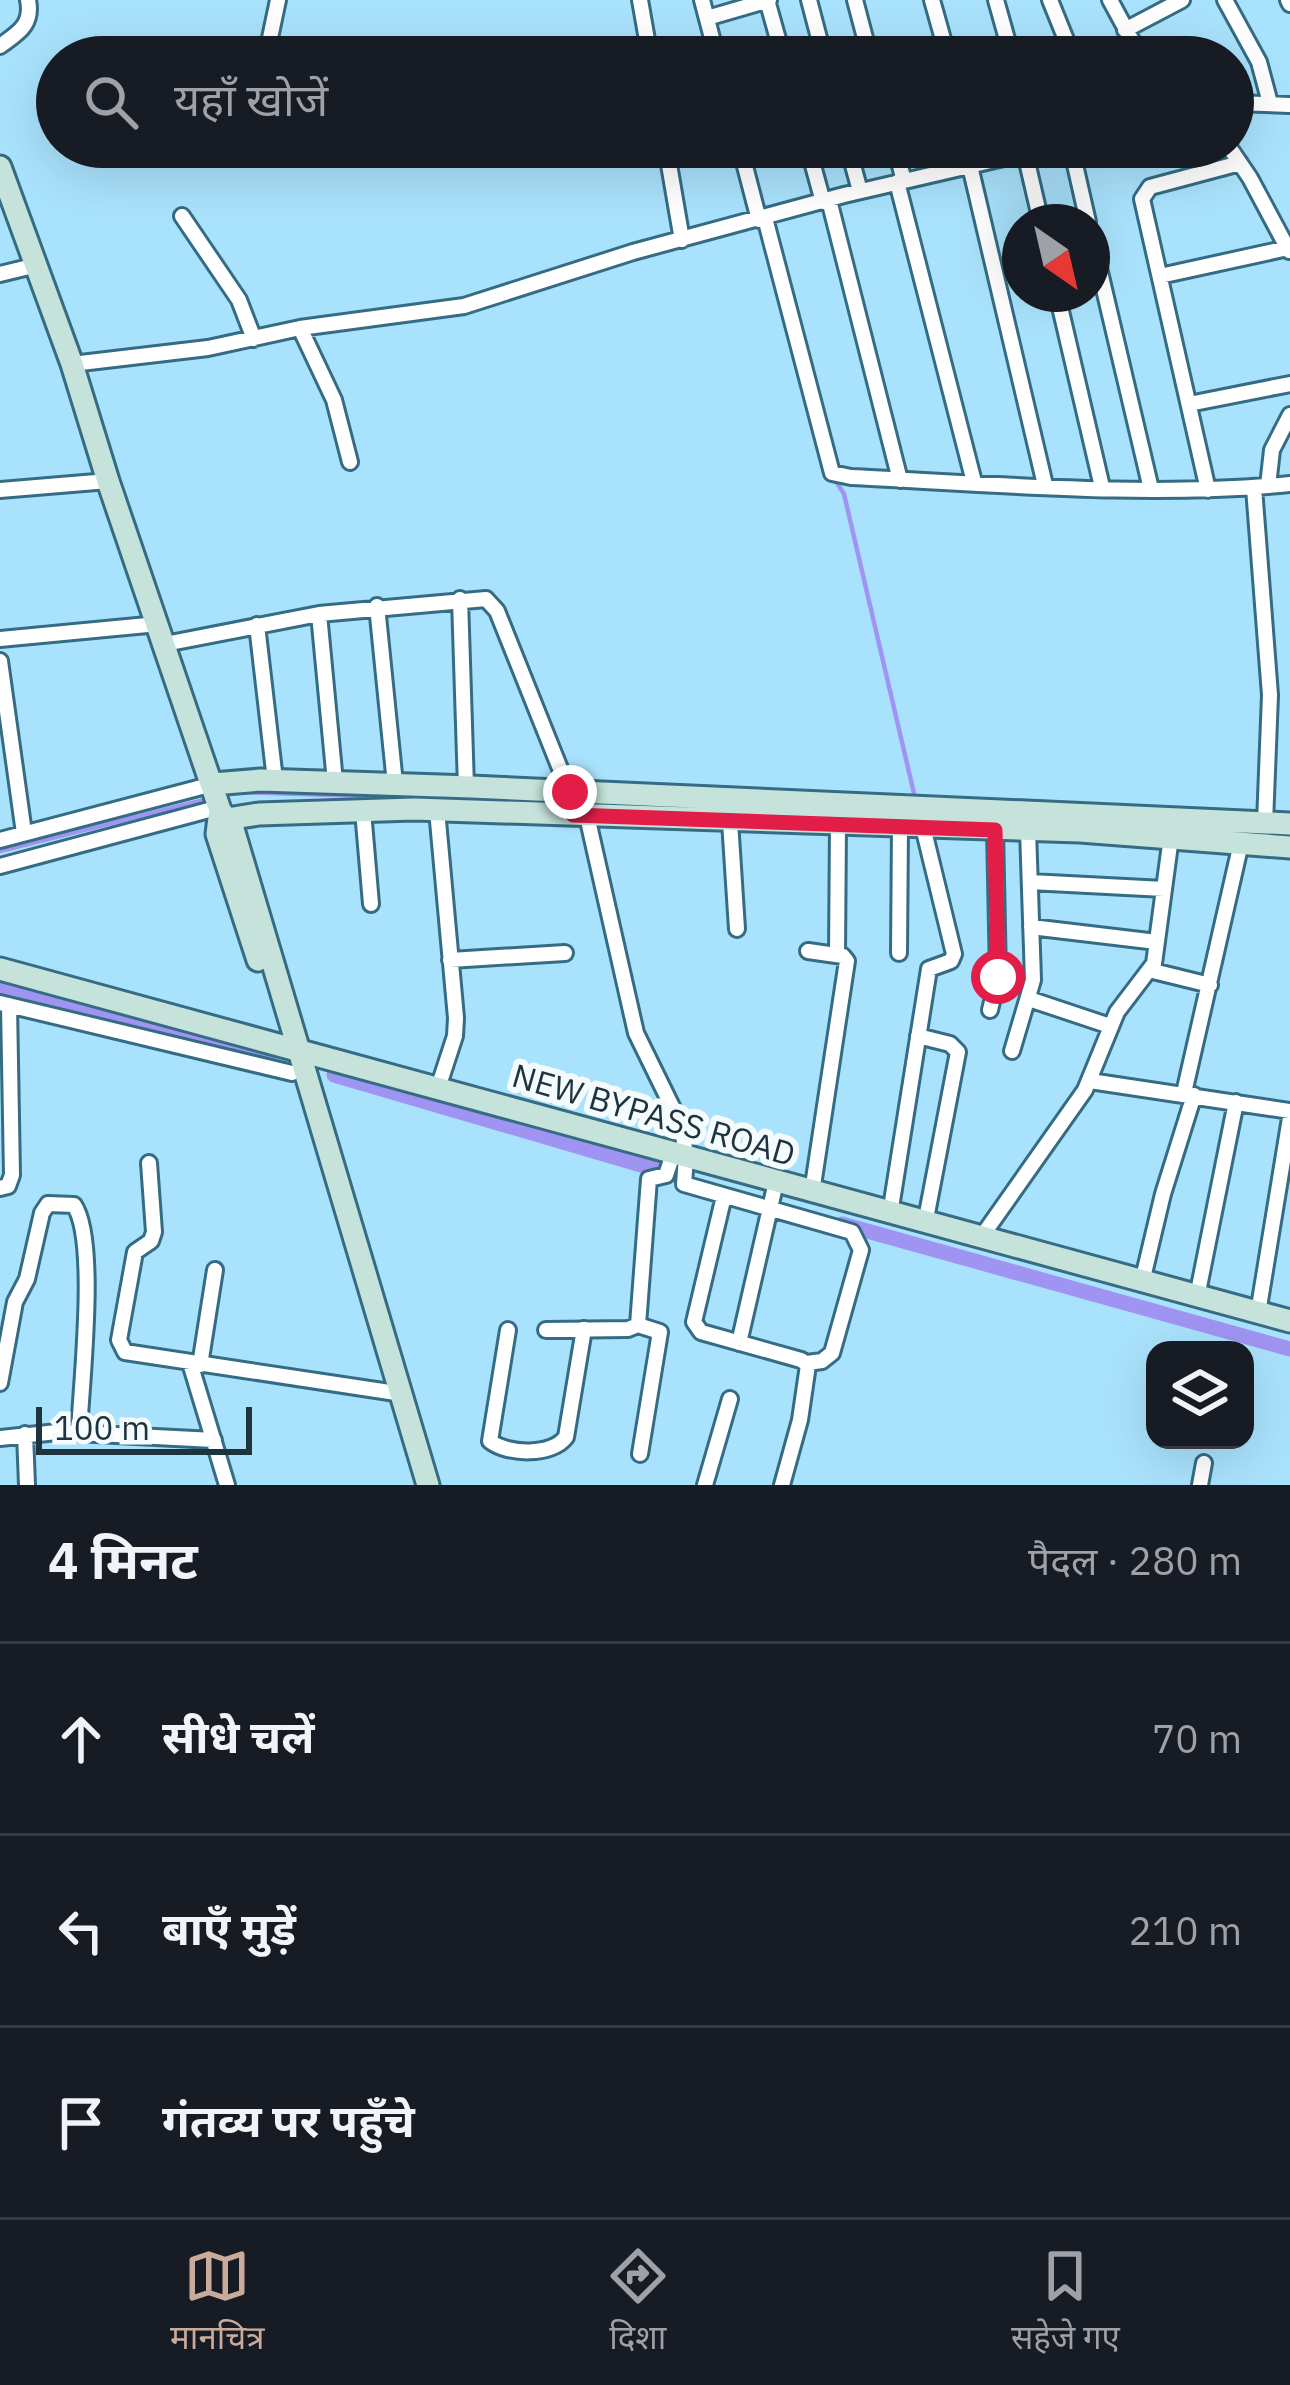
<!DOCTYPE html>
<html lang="hi">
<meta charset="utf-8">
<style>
:root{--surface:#171b24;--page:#20242c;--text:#f1f3f6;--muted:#9ea1a6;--line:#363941;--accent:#c9ab9b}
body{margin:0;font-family:"IBM Plex Sans","Noto Sans Devanagari",sans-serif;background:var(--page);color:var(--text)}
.controls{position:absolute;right:36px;bottom:36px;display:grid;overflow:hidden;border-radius:24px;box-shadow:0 12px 48px #0002}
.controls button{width:108px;height:108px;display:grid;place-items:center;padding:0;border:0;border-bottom:3px solid var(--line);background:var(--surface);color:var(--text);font:60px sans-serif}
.compass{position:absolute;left:1002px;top:204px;width:108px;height:108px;border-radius:50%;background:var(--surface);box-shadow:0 12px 48px #0002;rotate:146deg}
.scale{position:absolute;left:36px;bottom:30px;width:216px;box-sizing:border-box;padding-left:12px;border:6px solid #1d343f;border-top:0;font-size:33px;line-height:42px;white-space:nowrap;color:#1d343f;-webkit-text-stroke:9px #f5fafd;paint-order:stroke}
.stop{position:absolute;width:36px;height:36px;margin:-27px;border:9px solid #e11d48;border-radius:50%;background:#fff}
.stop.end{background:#e11d48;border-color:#fff;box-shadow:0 3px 12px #0008}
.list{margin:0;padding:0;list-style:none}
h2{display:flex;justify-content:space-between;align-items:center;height:156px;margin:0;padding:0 48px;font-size:51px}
h2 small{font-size:39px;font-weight:400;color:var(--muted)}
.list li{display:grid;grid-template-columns:78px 1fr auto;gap:36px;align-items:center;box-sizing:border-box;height:192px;padding:0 48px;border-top:3px solid var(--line)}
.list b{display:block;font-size:45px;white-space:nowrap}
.list em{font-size:39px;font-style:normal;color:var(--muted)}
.icon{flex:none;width:66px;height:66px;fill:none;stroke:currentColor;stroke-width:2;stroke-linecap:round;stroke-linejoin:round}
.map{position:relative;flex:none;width:1290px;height:1485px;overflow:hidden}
.search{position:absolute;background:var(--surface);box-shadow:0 12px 48px #0002;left:36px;right:36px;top:36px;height:132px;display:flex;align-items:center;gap:30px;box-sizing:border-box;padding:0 42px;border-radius:66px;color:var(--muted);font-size:45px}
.sheet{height:732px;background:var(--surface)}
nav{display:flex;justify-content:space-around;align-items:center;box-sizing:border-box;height:168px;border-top:3px solid var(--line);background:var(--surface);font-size:33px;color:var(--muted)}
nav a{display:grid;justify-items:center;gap:6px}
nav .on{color:var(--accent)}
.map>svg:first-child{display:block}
</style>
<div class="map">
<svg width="1290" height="1485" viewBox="0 0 1290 1485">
<rect width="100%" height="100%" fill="#a9e2fc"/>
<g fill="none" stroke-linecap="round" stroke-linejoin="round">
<path stroke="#a094f3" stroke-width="4.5" d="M834,478L844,494L916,802
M242,792L608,804
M0,851L208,799"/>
<path stroke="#a094f3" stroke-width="15" d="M0,989L268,1058
M334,1075L675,1175
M842,1224L1290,1349"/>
<defs>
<path id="street" d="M640,0L650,57
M702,0L717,57
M767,0L783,57
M809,0L824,57
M855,0L870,57
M932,0L948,57
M996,0L1012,57
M1050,0L1073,57
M1110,0L1141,57
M1225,0L1259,62L1270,103
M1288,0L1290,4
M707,18L769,0
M1125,30L1182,0
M0,46C18,33 33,25 28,0
M266,57L278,0
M1233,103L1290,105
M666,147L682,240
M740,147L759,220
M808,147L823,202
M848,147L860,191
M895,147L904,181
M1071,147L1088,222
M1229,147L1250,178L1289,251
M1025,153L1041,222
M970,166L1045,485
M897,182L974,482
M829,200L900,480
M182,216L239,300L254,339
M765,218L832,473L851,477C994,484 1148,498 1290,484
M1092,238L1151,489
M0,274L37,265
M1160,276L1288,248
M1057,294L1102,487
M300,328L334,400L350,462
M72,364L208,348L300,328L464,306L633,252L844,195L1051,147
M1189,404L1290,384
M1268,486L1272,450L1290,415
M1254,488L1270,695L1265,823
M0,490L108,481
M1208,490L1142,199L1150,187L1240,163
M460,599L466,787
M377,606L395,784
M319,614L335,782
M257,625L275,780
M0,639L158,624
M165,644L319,614L486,599L497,611L571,796
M0,661L24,833
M437,810L456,1018L455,1036L438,1088
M363,811L371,904
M587,816L636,1033L682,1127L686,1157L684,1184L852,1232L861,1250L832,1353L822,1361L807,1363
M730,821L737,929
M1171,837L1153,971L1210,985
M0,840L213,784
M0,866L220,807
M1030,882L1164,889
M1031,927L1157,942
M808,951L843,956L847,961L812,1192
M899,953L900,826
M837,955L838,824
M450,960L565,953
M1029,999L1110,1026
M0,1003L292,1073
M990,1010L998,977L995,829
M918,1036L950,1044L958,1052L925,1224
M1012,1051L1033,980L1028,830
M1090,1081L1290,1111
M1184,1093L1241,843
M149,1163L154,1232L151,1241L135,1252L119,1340L125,1352L396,1393
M0,1188L8,1186L12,1175L9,1005
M724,1196L694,1322L701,1332L801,1360L808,1365L800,1420L782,1485
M890,1214L929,969L951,961L954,954L923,827
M980,1239L1085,1090L1117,1012L1152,966
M1142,1282L1163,1194L1194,1095
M1197,1297L1236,1102
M1258,1313L1290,1118
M638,1325L660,1332L640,1454
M508,1330L490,1441C508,1455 552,1456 566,1437L584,1329
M546,1330L628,1329L638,1325L649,1179L666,1175L673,1154
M739,1343L776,1182
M190,1363L227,1485
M200,1365L215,1270
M0,1383L15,1302L27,1279L42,1213L48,1204L74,1205C98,1240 81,1385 79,1433
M25,1434L27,1485
M0,1438L57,1432L214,1440
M705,1485L730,1399
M1200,1485L1204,1463"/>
<path id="secondary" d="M0,167L72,364L108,481L220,810L233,829L428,1485
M213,784L261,780L471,787L1290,824
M220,810L217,834L258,960
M227,819L259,814L414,809L1080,831L1290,847
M0,969L1290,1321"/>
</defs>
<use href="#street" stroke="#356c83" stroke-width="20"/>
<use href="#secondary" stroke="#356c83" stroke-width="27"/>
<use href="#street" stroke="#fff" stroke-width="14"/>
<use href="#secondary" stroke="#c5e3da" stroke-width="21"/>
</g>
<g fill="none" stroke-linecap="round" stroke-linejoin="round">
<path stroke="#e11d48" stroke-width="15" d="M570,792L573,815L995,830L998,977"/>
</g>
<g text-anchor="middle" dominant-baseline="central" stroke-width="12" stroke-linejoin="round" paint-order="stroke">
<g font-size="33" fill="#1d343f" stroke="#f5fafd">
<text transform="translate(654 1114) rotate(16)">NEW BYPASS ROAD</text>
</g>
</g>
</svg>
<div class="controls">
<button><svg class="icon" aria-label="layers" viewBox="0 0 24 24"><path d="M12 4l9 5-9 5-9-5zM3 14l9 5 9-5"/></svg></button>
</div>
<svg class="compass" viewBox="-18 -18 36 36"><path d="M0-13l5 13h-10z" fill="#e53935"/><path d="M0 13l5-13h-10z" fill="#9ea1a6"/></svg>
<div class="scale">100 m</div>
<div class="stop" style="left:998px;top:977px"></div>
<div class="stop end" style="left:570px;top:792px"></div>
<div class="search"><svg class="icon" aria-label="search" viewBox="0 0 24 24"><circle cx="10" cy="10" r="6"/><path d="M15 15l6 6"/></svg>यहाँ खोजें</div>
</div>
<section class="sheet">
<h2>4 मिनट<small>पैदल · 280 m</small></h2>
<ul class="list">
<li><svg class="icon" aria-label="ahead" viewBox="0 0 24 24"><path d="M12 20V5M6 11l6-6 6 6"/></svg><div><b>सीधे चलें</b></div><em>70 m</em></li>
<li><svg class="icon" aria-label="left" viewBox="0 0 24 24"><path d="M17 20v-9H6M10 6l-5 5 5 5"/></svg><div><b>बाएँ मुड़ें</b></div><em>210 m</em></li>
<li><svg class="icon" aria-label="arrive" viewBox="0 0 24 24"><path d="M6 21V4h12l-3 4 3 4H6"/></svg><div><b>गंतव्य पर पहुँचे</b></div></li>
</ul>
</section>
<nav>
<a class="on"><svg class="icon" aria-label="map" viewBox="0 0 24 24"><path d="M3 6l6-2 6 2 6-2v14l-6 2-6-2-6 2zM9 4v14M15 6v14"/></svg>मानचित्र</a>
<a><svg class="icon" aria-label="directions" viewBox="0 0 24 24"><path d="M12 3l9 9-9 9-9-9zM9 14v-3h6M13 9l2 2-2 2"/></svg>दिशा</a>
<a><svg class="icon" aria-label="saved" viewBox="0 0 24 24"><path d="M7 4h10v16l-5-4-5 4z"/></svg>सहेजे गए</a>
</nav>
